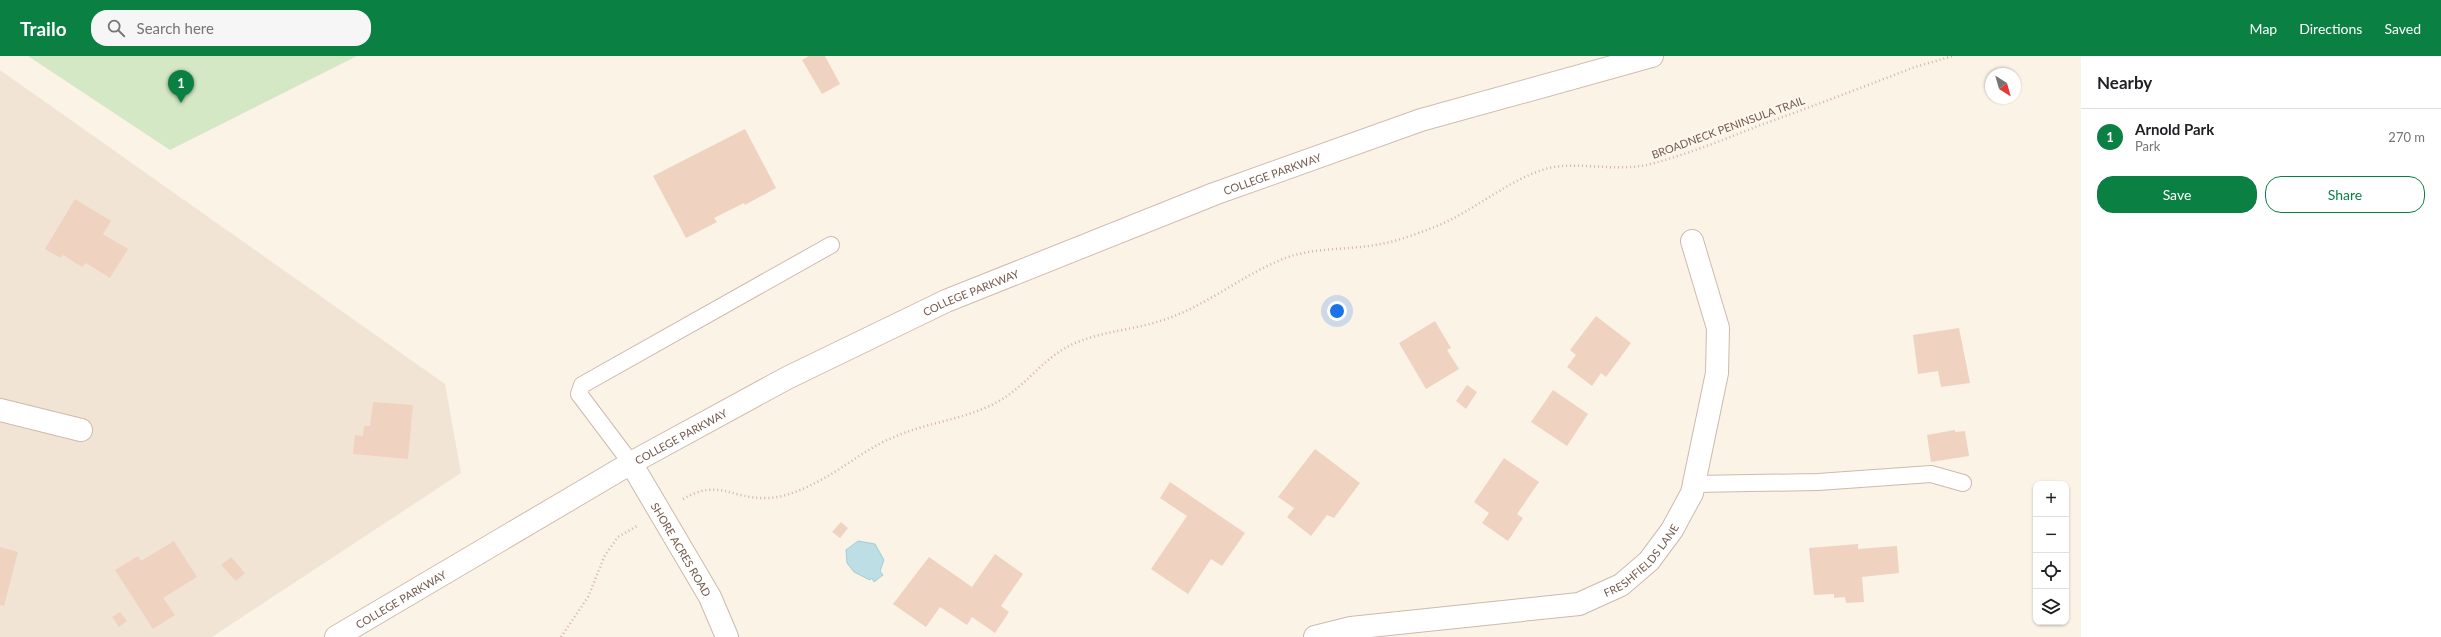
<!DOCTYPE html>
<meta charset="utf-8">
<style>
:root{--surface:#fff;--page:#f6f6f6;--text:#202124;--muted:#757577;--line:#e0e0e0;--accent:#0b8043}
body{margin:0;font-family:Lato,sans-serif;background:var(--page);color:var(--text)}
.controls{position:absolute;right:12px;bottom:12px;display:grid;overflow:hidden;border-radius:8px;box-shadow:0 1px 3px #0004}
.controls button{width:36px;height:36px;display:grid;place-items:center;padding:0;border:0;border-bottom:1px solid var(--line);background:var(--surface);color:var(--text);font:20px sans-serif}
.compass{position:absolute;left:1985px;top:12px;width:36px;height:36px;border-radius:50%;background:var(--surface);box-shadow:0 1px 3px #0004;rotate:143deg}
.you{position:absolute;left:1337px;top:255px;width:14px;height:14px;margin:-10px;border:3px solid #fff;border-radius:50%;background:#1a73e8;box-shadow:0 0 0 6px #1a73e833}
.badge{display:grid;place-items:center;width:26px;height:26px;border-radius:50%;background:var(--accent);color:#fff;font-size:13px;font-weight:700}
.pin{position:absolute;translate:-50% -33px;filter:drop-shadow(0 1px 2px #0008)}
.pin::after{content:'';position:absolute;top:21px;width:14px;height:12px;background:inherit;clip-path:polygon(0 0,100% 0,50% 100%)}
.list{margin:0;padding:0;list-style:none}
h2{display:flex;justify-content:space-between;align-items:center;height:52px;margin:0;padding:0 16px;font-size:17px}
h2 small{font-size:13px;font-weight:400;color:var(--muted)}
.list li{display:grid;grid-template-columns:26px 1fr auto;gap:12px;align-items:center;box-sizing:border-box;height:56px;padding:0 16px;border-top:1px solid var(--line)}
.list b{display:block;font-size:15px;white-space:nowrap}
.list p{margin:0;font-size:13px;white-space:nowrap;color:var(--muted)}
.list em{font-size:13px;font-style:normal;color:var(--muted)}
.actions{display:flex;gap:8px;padding:12px 16px}
.actions a{flex:1;padding:9px 0;border:1px solid var(--accent);border-radius:16px;text-align:center;font-size:14px;color:var(--accent)}
.actions .main{background:var(--accent);color:#fff}
.icon{flex:none;width:22px;height:22px;fill:none;stroke:currentColor;stroke-width:2;stroke-linecap:round;stroke-linejoin:round}
.map{position:relative;flex:none;width:2081px;height:581px;overflow:hidden}
header{display:flex;align-items:center;gap:24px;box-sizing:border-box;height:56px;padding:0 20px;background:var(--accent);color:#fff}
header strong{font-size:19px}
nav{display:flex;gap:22px;margin-inline-start:auto;font-size:14px}
.search{width:280px;height:36px;background:var(--page);display:flex;align-items:center;gap:10px;box-sizing:border-box;padding:0 14px;border-radius:16px;color:var(--muted);font-size:15px}
main{display:flex}
aside{flex:1;background:var(--surface)}
.map>svg:first-child{display:block}
</style>
<header>
<strong>Trailo</strong>
<div class="search"><svg class="icon" aria-label="search" viewBox="0 0 24 24"><circle cx="10" cy="10" r="6"/><path d="M15 15l6 6"/></svg>Search here</div>
<nav><a>Map</a><a>Directions</a><a>Saved</a></nav>
</header>
<main>
<div class="map">
<svg width="2081" height="581" viewBox="0 0 2081 581">
<rect width="100%" height="100%" fill="#fbf3e6"/>
<path fill="#f2e4d5" d="M0,14L445,328L461,417L212,581H0Z"/>
<path fill="#d4e8c5" d="M28,0H357L170,94Z"/>
<path fill="#bcdee4" stroke="#a2ced5" d="M858,485L875,488L884,504L880,515L883,519L874,526L872,522L870,524L854,516L847,507L846,494Z"/>
<path fill="#efd2bf" d="M809,0H825L840,28L822,38L802,4Z
M745,73L776,132L745,149L744,147L714,162L717,166L686,182L653,120Z
M75,143L111,165L103,178L128,193L110,222L86,207L82,211L63,199L60,202L45,193Z
M1596,260L1631,287L1606,321L1601,317L1592,330L1567,311L1576,299L1570,294Z
M1435,265L1451,292L1447,294L1459,313L1426,333L1399,287Z
M1959,272L1970,327L1941,331L1938,315L1918,318L1913,279Z
M1467,329L1477,336L1466,353L1456,345Z
M1553,334L1588,358L1567,390L1531,366Z
M373,346L413,349L408,403L353,398L355,379L363,380L364,370H370Z
M1955,374V376L1965,375L1969,400L1931,406L1927,379Z
M1315,393L1360,427L1334,462L1327,459L1311,480L1287,461L1294,452L1278,441Z
M1504,402L1539,426L1517,458L1523,462L1508,485L1482,467L1489,457L1474,446Z
M1170,426L1245,477L1222,510L1211,503L1188,538L1151,513L1187,460L1160,442Z
M841,466L848,472L840,482L832,476Z
M174,485L197,521L163,542L175,559L153,573L115,514L138,500L141,505Z
M1858,488V493L1897,490L1899,517L1862,521L1864,546L1846,547L1845,541L1834,542V538L1814,539L1809,492Z
M0,491L18,496L4,550L0,549Z
M995,498L1023,518L1001,550L1009,556L995,577L972,561L967,569L940,551L926,571L893,548L929,501L972,531Z
M231,501L245,517L236,525L221,509Z
M120,556L127,565L119,571L112,561Z"/>
<g fill="none" stroke-linecap="round" stroke-linejoin="round">
<defs>
<path id="service" d="M631,407L579,338L582,329L831,189
M1694,428L1818,426L1931,418L1963,427"/>
<g id="minor">
<path d="M0,354L81,374"/>
<path id="s1" d="M631,407L710,541L727,581"/>
<path id="s2" d="M1315,581L1351,572L1579,548L1621,529L1649,505L1672,474L1692,437L1717,317L1718,272L1692,185"/>
</g>
<g id="secondary">
<path id="s3" d="M336,581L631,407L787,322L946,245L1214,138L1421,64L1652,0"/>
</g>
</defs>
<use href="#service" stroke="#ccbaad" stroke-width="18"/>
<use href="#minor" stroke="#ccbaad" stroke-width="24"/>
<use href="#secondary" stroke="#d1bcad" stroke-width="24"/>
<path stroke="#d4b5a2" stroke-width="2.5" stroke-dasharray="1 3" stroke-linecap="butt" d="M683,443C719,422 731,443 766,442C783,442 802,434 817,426C843,413 865,393 892,382C926,366 966,364 999,345C1027,329 1044,301 1073,288C1102,275 1134,274 1163,264C1204,251 1237,223 1276,206C1309,190 1346,195 1381,188C1398,185 1416,178 1432,172C1472,157 1504,126 1545,113C1576,104 1615,117 1651,108C1688,98 1723,84 1758,70C1811,51 1863,31 1915,11L1953,0
M561,581L588,541L605,499L618,481L637,470"/>
<use href="#service" stroke="#fff" stroke-width="16"/>
<use href="#minor" stroke="#fff" stroke-width="22"/>
<use href="#secondary" stroke="#fff" stroke-width="22"/>
</g>
<g text-anchor="middle" dominant-baseline="central" stroke-width="4" stroke-linejoin="round" paint-order="stroke">
<g font-size="11" fill="#73594c" stroke="#fef7ec">
<text transform="translate(1728 71) rotate(-20)">BROADNECK PENINSULA TRAIL</text>
<text stroke="none"><textPath href="#s3" startOffset="1047">COLLEGE PARKWAY</textPath></text>
<text stroke="none"><textPath href="#s3" startOffset="723">COLLEGE PARKWAY</textPath></text>
<text stroke="none"><textPath href="#s3" startOffset="399">COLLEGE PARKWAY</textPath></text>
<text stroke="none"><textPath href="#s1" startOffset="100">SHORE ACRES ROAD</textPath></text>
<text stroke="none"><textPath href="#s2" startOffset="344">FRESHFIELDS LANE</textPath></text>
<text stroke="none"><textPath href="#s3" startOffset="75">COLLEGE PARKWAY</textPath></text>
</g>
</g>
</svg>
<div class="controls">
<button>+</button>
<button>−</button>
<button><svg class="icon" aria-label="locate" viewBox="0 0 24 24"><circle cx="12" cy="12" r="6"/><path d="M12 2v4M12 18v4M2 12h4M18 12h4"/></svg></button>
<button><svg class="icon" aria-label="layers" viewBox="0 0 24 24"><path d="M12 4l9 5-9 5-9-5zM3 14l9 5 9-5"/></svg></button>
</div>
<svg class="compass" viewBox="-18 -18 36 36"><path d="M0-13l5 13h-10z" fill="#e53935"/><path d="M0 13l5-13h-10z" fill="#757577"/></svg>
<div class="you"></div>
<div class="pin badge" style="left:181px;top:47px">1</div>
</div>
<aside>
<h2>Nearby<small></small></h2>
<ul class="list">
<li><span class="badge">1</span><div><b>Arnold Park</b><p>Park</p></div><em>270 m</em></li>
</ul>
<div class="actions"><a class="main">Save</a><a>Share</a></div>
</aside>
</main>
